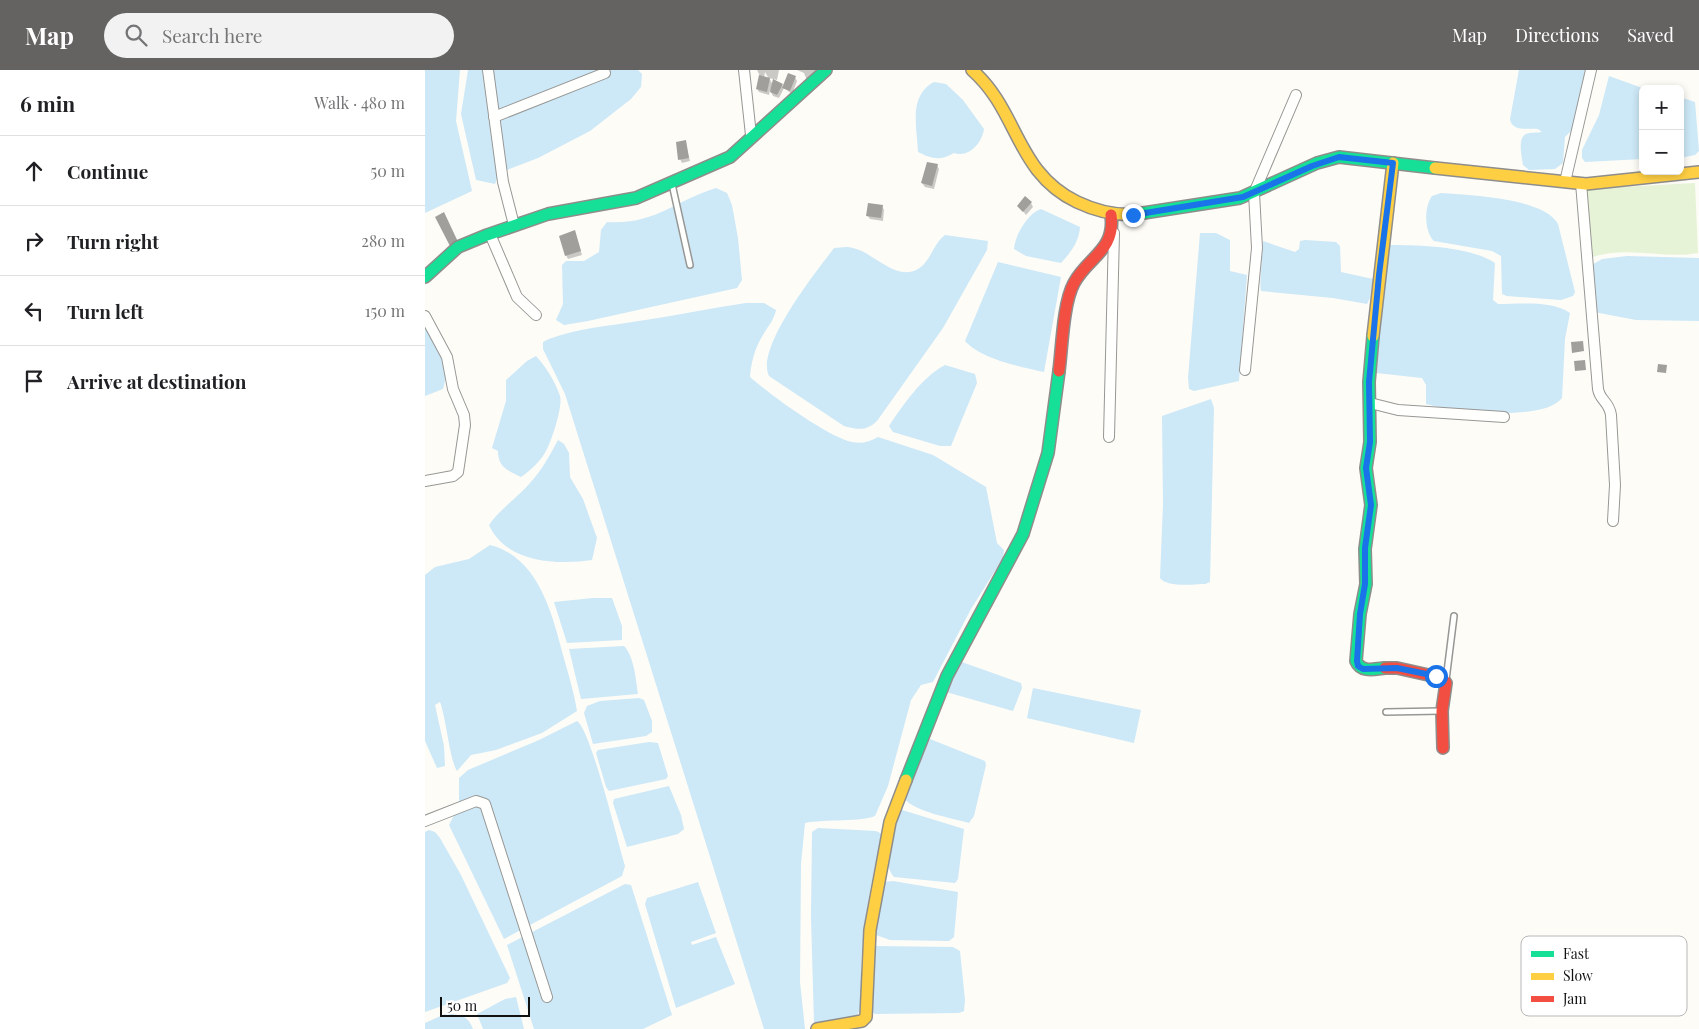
<!DOCTYPE html>
<meta charset="utf-8">
<style>
:root{--surface:#fff;--page:#f2f2f2;--text:#202124;--muted:#757577;--line:#e0e0e0;--accent:#646362}
body{margin:0;font-family:"Playfair Display",serif;background:var(--page);color:var(--text)}
.controls{position:absolute;right:15px;top:15px;display:grid;overflow:hidden;border-radius:8px;box-shadow:0 2px 8px #0003}
.controls button{width:45px;height:45px;display:grid;place-items:center;padding:0;border:0;border-bottom:1px solid var(--line);background:var(--surface);color:var(--text);font:25px sans-serif}
.scale{position:absolute;left:15px;bottom:12px;width:90px;box-sizing:border-box;padding-left:5px;border:2px solid #111;border-top:0;font-size:14px;line-height:18px;white-space:nowrap;color:#111;-webkit-text-stroke:4px #fff;paint-order:stroke}
.stop{position:absolute;width:15px;height:15px;margin:-11px;border:4px solid #1a73e8;border-radius:50%;background:#fff}
.stop.end{background:#1a73e8;border-color:#fff;box-shadow:0 1px 5px #0008}
.list{margin:0;padding:0;list-style:none}
h2{display:flex;justify-content:space-between;align-items:center;height:65px;margin:0;padding:0 20px;font-size:21px}
h2 small{font-size:16px;font-weight:400;color:var(--muted)}
.list li{display:grid;grid-template-columns:32px 1fr auto;gap:15px;align-items:center;box-sizing:border-box;height:70px;padding:0 20px;border-top:1px solid var(--line)}
.list b{display:block;font-size:19px;white-space:nowrap}
.list em{font-size:16px;font-style:normal;color:var(--muted)}
.icon{flex:none;width:28px;height:28px;fill:none;stroke:currentColor;stroke-width:2;stroke-linecap:round;stroke-linejoin:round}
.map{position:relative;flex:none;width:1274px;height:959px;overflow:hidden}
header{display:flex;align-items:center;gap:30px;box-sizing:border-box;height:70px;padding:0 25px;background:var(--accent);color:#fff}
header strong{font-size:24px}
nav{display:flex;gap:28px;margin-inline-start:auto;font-size:18px}
.search{width:350px;height:45px;background:var(--page);display:flex;align-items:center;gap:12px;box-sizing:border-box;padding:0 18px;border-radius:28px;color:var(--muted);font-size:19px}
main{display:flex}
aside{flex:1;background:var(--surface)}
.map>svg:first-child{display:block}
</style>
<header>
<strong>Map</strong>
<div class="search"><svg class="icon" aria-label="search" viewBox="0 0 24 24"><circle cx="10" cy="10" r="6"/><path d="M15 15l6 6"/></svg>Search here</div>
<nav><a>Map</a><a>Directions</a><a>Saved</a></nav>
</header>
<main>
<aside>
<h2>6 min<small>Walk · 480 m</small></h2>
<ul class="list">
<li><svg class="icon" aria-label="ahead" viewBox="0 0 24 24"><path d="M12 20V5M6 11l6-6 6 6"/></svg><div><b>Continue</b></div><em>50 m</em></li>
<li><svg class="icon" aria-label="right" viewBox="0 0 24 24"><path d="M7 20v-9h11M14 6l5 5-5 5"/></svg><div><b>Turn right</b></div><em>280 m</em></li>
<li><svg class="icon" aria-label="left" viewBox="0 0 24 24"><path d="M17 20v-9H6M10 6l-5 5 5 5"/></svg><div><b>Turn left</b></div><em>150 m</em></li>
<li><svg class="icon" aria-label="arrive" viewBox="0 0 24 24"><path d="M6 21V4h12l-3 4 3 4H6"/></svg><div><b>Arrive at destination</b></div></li>
</ul>
</aside>
<div class="map">
<svg width="1274" height="959" viewBox="0 0 1274 959">
<rect width="100%" height="100%" fill="#fdfcf7"/>
<path fill="#e7f3d7" d="M1270,113L1273,183C1236,190 1197,173 1161,190L1160,119Z"/>
<path fill="#cde8f7" d="M0,0H35L31,51L47,121L0,143Z
M43,0H213L217,4L216,17L206,29L165,61L113,88L74,103L70,114L51,110L36,44Z
M1094,0H1160L1148,59L1140,67L1138,93L1130,99L1104,100L1098,95C1097,88 1092,68 1101,64C1105,62 1112,63 1117,62L1113,59C1102,58 1087,62 1085,49Z
M1184,6L1220,19H1218V89L1160,92L1157,88V80L1174,45Z
M509,12L521,14L538,30L559,59C557,73 544,88 529,83C515,91 507,89 493,82C492,57 483,26 509,12Z
M1255,27L1270,32L1274,81L1270,85L1255,88Z
M291,118L302,123L307,135L313,168L317,210L312,218L163,251L139,255L131,250L138,234L137,195L141,191H159L174,182L176,160L182,152C230,155 249,131 291,118Z
M1016,123C1044,125 1119,128 1133,154L1150,222L1148,226L1136,230L1082,226L1077,224L1076,186L1067,181L1009,171C999,161 999,137 1007,126Z
M616,139L655,157C654,172 646,182 636,193L601,186L589,179C590,165 603,143 616,139Z
M775,163H791L805,170V201L822,205L814,311L769,321L764,319L763,308Z
M520,165L563,171L562,180L518,258L452,351C441,361 434,360 419,356L344,306C330,278 391,202 409,178C415,178 422,176 428,178C448,182 471,212 493,199C506,191 508,174 520,165Z
M880,170L911,172L915,176L916,202L948,209L945,228L942,234L908,228L836,221C834,217 838,180 838,171L870,182L874,179L875,171Z
M964,175C994,175 1044,176 1070,193L1068,230L1073,234C1094,234 1127,230 1145,243L1140,269L1137,328C1119,352 1027,342 1001,334V315L997,308L951,303L947,295Z
M1202,186L1274,188V251L1211,250L1169,242L1165,196L1177,189Z
M573,192L636,207L619,302C596,297 556,289 540,271Z
M321,233H339L351,240C349,250 343,256 338,265C330,277 326,293 325,307C344,324 403,367 427,372C437,374 444,372 453,367L508,385L561,417L572,473L579,480L578,488L546,539L508,612L496,615L486,630L463,716L450,746C437,752 399,749 380,753L376,794L375,912L380,959H339L140,324L118,279V272L124,269C154,258 183,256 214,251C250,246 285,238 321,233Z
M0,251C10,270 26,296 18,319L0,326Z
M111,286C121,297 130,311 135,326C138,336 127,369 122,379C117,390 106,400 96,407C82,400 73,397 73,381L67,378L81,331V310L102,291Z
M520,295L550,304L552,313L526,376H515L468,362L464,356C479,334 496,308 520,295Z
M786,329L789,338L785,512L780,514C768,514 743,518 735,508L738,434L737,346Z
M133,370L139,374L144,383L145,407L158,429L172,468L167,490C132,495 81,493 64,455C76,438 92,428 105,413C117,400 125,385 133,370Z
M65,475C113,487 127,543 138,585C143,603 149,622 152,641L117,663L71,680L46,685L32,701C25,691 21,647 15,632L10,635L19,676L20,696L12,698L0,671V505L10,497L44,489Z
M168,528H187L197,556V570L142,573L129,532Z
M199,576C209,586 211,610 213,624L156,629L144,579Z
M534,591L596,613L597,618L588,641L521,622Z
M608,618L716,640L709,673L602,648Z
M214,628L219,630L227,651V662L221,666L168,674L159,643L162,636L175,631Z
M152,651C166,660 193,773 200,796L197,806L79,869L24,755L34,735V708L43,700L114,670Z
M505,669L560,691L561,695L549,746L544,753C527,748 489,742 479,728L500,670Z
M224,672L233,673L243,706L241,709L184,721L181,717L171,683L173,680Z
M244,716L256,745L259,759L253,764L202,777L188,733L189,729Z
M474,739L539,759L533,809L530,813L469,807C454,789 469,760 474,739Z
M393,758L451,761L457,764C447,807 438,852 436,896C435,913 442,934 430,948L389,953L386,847L387,762Z
M4,760L10,762L15,768L36,805L85,908L82,913L0,942V762Z
M468,811L533,822L529,867L524,871L465,870L451,865L459,812Z
M273,812L291,863L266,872L267,875L291,867L310,914L251,938L220,834L222,828Z
M200,814L206,815L247,945L218,959H109L82,875Z
M451,876L528,877L535,881L540,930L539,941L534,943L450,944L444,938Z
M91,927L99,959H58L52,944L80,929Z
M20,944C34,944 43,945 48,959H0V953Z"/>
<path fill="#0003" fill-rule="evenodd" d="M332,0H354L352,10L344,8L348,15H357L359,18L370,7L372,11L367,24L359,18L354,28L348,26L345,20L344,25L334,22L332,19L335,6ZM340,2L344,9L339,8Z
M372,0H390L392,2L388,11L381,8L379,3Z
M260,71L265,91L257,93L255,89Z
M512,95L514,99L509,119L500,117L497,113Z
M606,133L608,137L601,145L594,136Z
M457,136L459,140L458,151L445,149L442,145Z
M150,162L157,185L143,189L141,185Z"/>
<path fill="#a19f9c" d="M363,3L371,6L365,21L357,18Z
M334,5L345,8L342,22L331,19Z
M348,9L358,14L352,25L345,22Z
M261,70L264,88L253,90L251,72Z
M502,92L513,94L507,116L496,113Z
M600,126L607,132L598,142L592,136Z
M443,133L458,135L456,148L441,146Z
M19,142L34,174L26,178L10,147Z
M150,160L156,181L140,186L134,166Z
M1158,271L1159,281L1147,283L1146,272Z
M1160,290L1161,300L1150,301L1149,291Z
M1233,294L1242,295L1241,303L1232,302Z"/>
<g fill="none" stroke-linecap="round" stroke-linejoin="round">
<defs>
<path id="lane" d="M247,114L265,195
M1021,610L1029,546
M961,642L1016,641"/>
<path id="street" d="M63,0L78,112L89,155
M319,0L326,65
M69,47L180,3
M1140,112L1166,0
M1156,113L1173,319C1175,331 1184,331 1186,345L1190,415L1188,451
M65,164L92,227L111,245
M0,246L22,287L28,319L39,345L40,355L33,402L28,406L0,411
M820,300L832,178L829,123L871,25
M945,333L973,340L1079,347
M684,367L689,163
M0,751L51,731L60,734L122,927"/>
<path id="fast" d="M712,144L815,128L892,93L914,87L1010,98
M0,207L33,177L62,165L123,144L211,128L305,87L401,0
M948,266L944,312L945,372L941,398L946,435L940,479L941,514L935,544L931,591C936,603 950,599 960,598
M481,710L522,606L598,464L623,383L634,301"/>
<path id="slow" d="M547,0C594,41 590,102 652,132C671,141 691,146 712,144
M1010,98L1161,114L1274,102
M948,266L968,93
M392,959L437,951L441,947L445,860L465,752L481,710"/>
<path id="jam" d="M634,301C637,278 638,233 649,213C663,187 691,180 686,145
M960,598H972L1017,608L1021,613L1017,641L1018,678"/>
</defs>
<use href="#lane" stroke="#979795" stroke-width="8"/>
<use href="#street" stroke="#979795" stroke-width="12"/>
<use href="#fast" stroke="#8e8d8b" stroke-width="14"/>
<use href="#slow" stroke="#8e8d8b" stroke-width="14"/>
<use href="#jam" stroke="#8e8d8b" stroke-width="14"/>
<use href="#lane" stroke="#fffffe" stroke-width="5"/>
<use href="#street" stroke="#fffffe" stroke-width="10"/>
<use href="#fast" stroke="#16e098" stroke-width="11"/>
<use href="#slow" stroke="#ffcf43" stroke-width="11"/>
<use href="#jam" stroke="#f24e42" stroke-width="11"/>
</g>
<g fill="none" stroke-linecap="round" stroke-linejoin="round">
<path stroke="#1a73e8" stroke-width="6" d="M708,145L818,127L887,96L914,87L968,93L954,205L944,312L945,372L941,398L946,435L940,478V514L935,544L932,591L933,596L938,599L972,598L1011,606"/>
</g>
<rect x="1096" y="866" width="166" height="80" rx="8" fill="#fff" stroke="#b8b8b8" stroke-width="1"/>
<rect x="1106" y="881" width="23" height="6" fill="#16e098"/>
<rect x="1106" y="903" width="23" height="7" fill="#ffcf43"/>
<rect x="1106" y="926" width="23" height="6" fill="#f24e42"/>
<g font-size="14" fill="#111">
<text x="1138" y="889">Fast</text>
<text x="1138" y="911">Slow</text>
<text x="1138" y="934">Jam</text>
</g>
</svg>
<div class="controls">
<button>+</button>
<button>−</button>
</div>
<div class="scale">50 m</div>
<div class="stop" style="left:1011px;top:606px"></div>
<div class="stop end" style="left:708px;top:145px"></div>
</div>
</main>
